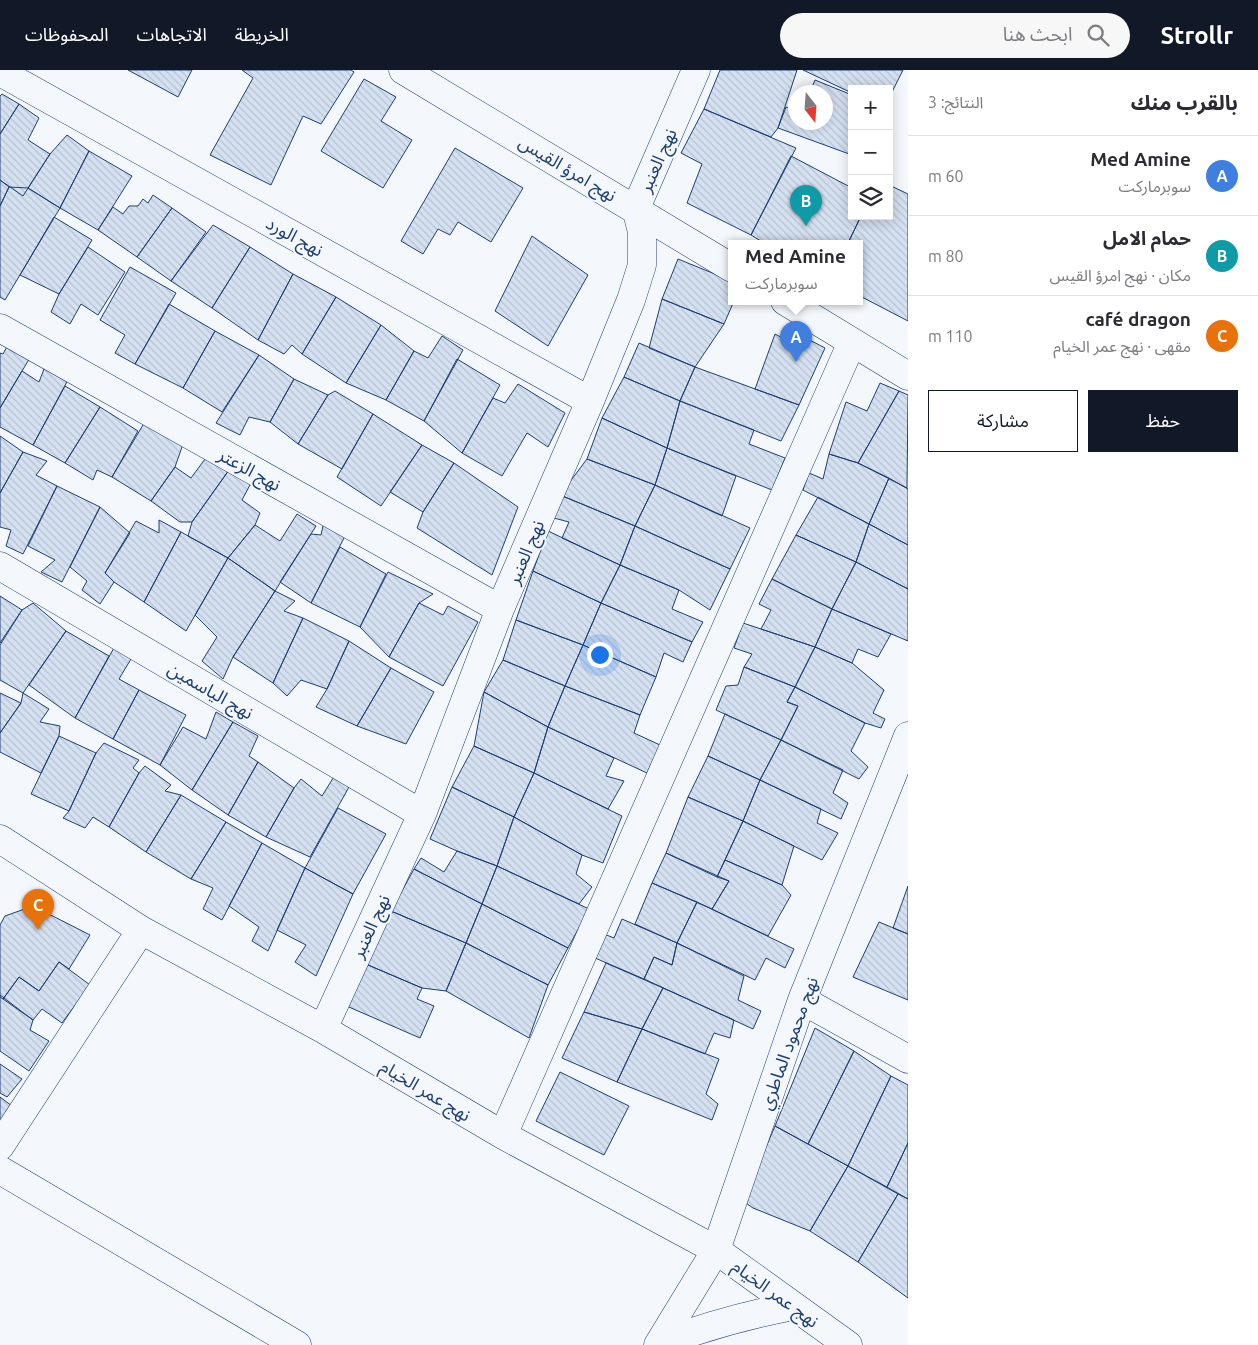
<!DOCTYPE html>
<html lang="ar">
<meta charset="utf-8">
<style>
:root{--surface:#fff;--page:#f7f7f7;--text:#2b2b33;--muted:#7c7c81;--line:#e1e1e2;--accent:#111827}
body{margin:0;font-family:Ubuntu,"Noto Sans Arabic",sans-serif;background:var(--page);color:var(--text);direction:rtl}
.controls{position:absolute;right:15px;top:15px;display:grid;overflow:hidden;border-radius:0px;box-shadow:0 2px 12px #0003}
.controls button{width:45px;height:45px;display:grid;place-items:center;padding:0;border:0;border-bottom:1px solid var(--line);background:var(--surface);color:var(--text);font:25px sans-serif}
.compass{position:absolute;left:788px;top:15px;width:45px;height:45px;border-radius:50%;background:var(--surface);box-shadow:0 2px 12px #0003;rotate:163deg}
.you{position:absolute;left:599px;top:584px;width:18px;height:18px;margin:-12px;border:4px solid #fff;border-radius:50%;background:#1a73e8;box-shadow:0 0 0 8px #1a73e833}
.badge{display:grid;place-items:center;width:32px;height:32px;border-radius:50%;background:var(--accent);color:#fff;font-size:16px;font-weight:700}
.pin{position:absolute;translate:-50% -41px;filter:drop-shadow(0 1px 2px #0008)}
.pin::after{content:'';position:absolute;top:26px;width:18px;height:15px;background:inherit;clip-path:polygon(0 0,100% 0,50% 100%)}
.popup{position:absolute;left:728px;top:170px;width:135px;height:65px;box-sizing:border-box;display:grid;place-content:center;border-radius:0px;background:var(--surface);filter:drop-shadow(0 1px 4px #0005);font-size:16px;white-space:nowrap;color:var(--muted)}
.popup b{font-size:19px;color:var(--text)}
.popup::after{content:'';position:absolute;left:50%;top:100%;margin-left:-10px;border:10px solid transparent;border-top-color:var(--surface)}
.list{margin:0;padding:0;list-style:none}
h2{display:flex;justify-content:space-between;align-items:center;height:65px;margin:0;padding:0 20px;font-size:21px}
h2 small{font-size:16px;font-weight:400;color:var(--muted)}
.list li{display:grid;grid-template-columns:32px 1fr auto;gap:15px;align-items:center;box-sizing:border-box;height:80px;padding:0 20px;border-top:1px solid var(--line)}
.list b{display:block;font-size:19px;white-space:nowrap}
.list p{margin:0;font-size:16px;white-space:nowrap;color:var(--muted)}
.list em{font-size:16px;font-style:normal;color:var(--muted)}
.actions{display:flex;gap:10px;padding:15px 20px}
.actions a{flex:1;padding:11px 0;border:1px solid var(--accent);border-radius:0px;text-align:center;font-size:18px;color:var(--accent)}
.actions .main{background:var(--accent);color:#fff}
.icon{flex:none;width:28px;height:28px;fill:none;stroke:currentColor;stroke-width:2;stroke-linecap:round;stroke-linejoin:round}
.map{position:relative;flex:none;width:908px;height:1275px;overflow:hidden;direction:ltr}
header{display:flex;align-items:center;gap:30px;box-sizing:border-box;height:70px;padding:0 25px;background:var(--accent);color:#fff}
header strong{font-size:24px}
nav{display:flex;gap:28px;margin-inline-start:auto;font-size:18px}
.search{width:350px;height:45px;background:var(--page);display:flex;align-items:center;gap:12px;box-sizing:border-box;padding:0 18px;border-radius:28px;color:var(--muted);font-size:19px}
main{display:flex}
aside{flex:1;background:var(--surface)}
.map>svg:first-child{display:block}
</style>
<header>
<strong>Strollr</strong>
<div class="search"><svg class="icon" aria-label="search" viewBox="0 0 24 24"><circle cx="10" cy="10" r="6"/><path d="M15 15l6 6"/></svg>ابحث هنا</div>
<nav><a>الخريطة</a><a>الاتجاهات</a><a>المحفوظات</a></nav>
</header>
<main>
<aside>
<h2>بالقرب منك<small>النتائج: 3</small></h2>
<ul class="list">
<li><span class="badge" style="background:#3f7fe0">A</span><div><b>Med Amine</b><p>سوبرماركت</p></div><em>60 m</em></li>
<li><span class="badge" style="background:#0f9aa8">B</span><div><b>حمام الامل</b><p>مكان · نهج امرؤ القيس</p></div><em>80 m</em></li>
<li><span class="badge" style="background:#e8710a">C</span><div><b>café dragon</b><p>مقهى · نهج عمر الخيام</p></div><em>110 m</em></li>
</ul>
<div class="actions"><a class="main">حفظ</a><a>مشاركة</a></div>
</aside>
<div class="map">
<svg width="908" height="1275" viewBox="0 0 908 1275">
<defs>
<pattern id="building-back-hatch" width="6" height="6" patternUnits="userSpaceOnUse" patternTransform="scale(1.25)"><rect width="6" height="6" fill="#d5e0f0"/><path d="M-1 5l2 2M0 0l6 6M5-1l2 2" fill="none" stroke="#b6c1d1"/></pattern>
</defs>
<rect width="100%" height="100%" fill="#f4f7fb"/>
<path fill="url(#building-back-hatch)" stroke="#1d3f73" d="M128,0H192L178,27Z
M242,0H351L354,2L321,54L303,46L271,115L210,85L253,8Z
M720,0H797L778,58L771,67L704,39Z
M803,0H903L889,28V19H852V23Z
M364,9L396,27L381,51L412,70L383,118L321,81Z
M815,10L852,25V85L778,58L786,37L796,41V52H826V22H810Z
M2,24L19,34L0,64V26Z
M19,34L39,48L28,70L50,84L23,126L0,110V64Z
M704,39L796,78L751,165L687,133L702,94L681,83Z
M67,65L89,81L60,138L28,118L50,84Z
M455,78L523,118L491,172L458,152L450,165L438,159L423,184L401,171Z
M89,81L132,106L98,160L60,138Z
M791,86L852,118V146H861L848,173H764L751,165Z
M0,110L9,117L0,136Z
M889,115L908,124V251L860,226V173H848L861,146H889Z
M9,117L28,118L60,138L5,230L0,227V136Z
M153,125L172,138L137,187L98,160L113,137L123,144L129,136H138L143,129L148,133Z
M172,138L206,162L171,211L137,187Z
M54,147L92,170L59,224L20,205Z
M213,155L250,177L212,238L171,211Z
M532,166L588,205L548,276L495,241Z
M88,177L125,202L98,245L81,234L70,254L51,242L59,224Z
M250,177L293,204L258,270L212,238Z
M678,189L732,211V231H734L724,254L662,229Z
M130,197L176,223L135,294L115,283L125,265L100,250Z
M293,204L336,227L302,284L292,275L284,284L258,270Z
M336,227L381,255L346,313L302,284Z
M662,229L724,254L695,297L649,278Z
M169,234L215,261L183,318L135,294Z
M381,255L414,281L386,330L346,313Z
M215,261L259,285L222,342L183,318Z
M775,264L800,277L802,266L825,278L799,335L755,319Z
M442,266L463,280L424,351L386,330L414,281L428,288Z
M9,273L31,286L0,338V283L3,284Z
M639,273L695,297L680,331L624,307Z
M259,285L294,309L270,352L249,347L240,365L216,353Z
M457,289L500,315L462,383L424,351Z
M46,294L69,308L33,375L0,357V338L22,301L39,312Z
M695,297L799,335L781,371L680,331Z
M624,307L680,331L667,378L602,348Z
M294,309L328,325L298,374L270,352Z
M880,313L899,321L858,393L829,384L846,332L867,341Z
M518,314L565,343L548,377L527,363L502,406L462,383L493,328L505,333Z
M65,316L100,337L65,393L33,375Z
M335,321L373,344L342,399L298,374L328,325Z
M899,321L908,325L907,418L858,393Z
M680,331L754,360L749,374L785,388L772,420L667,378Z
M100,337L138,361L112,407L97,400L93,410L65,393Z
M373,344L422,375L381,436L337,407Z
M602,348L667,378L655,415L587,389Z
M146,350L183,374L175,397L151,431L112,407Z
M0,366L23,382L0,423Z
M422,375L454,393L423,442L390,422Z
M667,378L736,406L722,446L655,415Z
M23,382L47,391L36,405L57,416L23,484L6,476L11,460L0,457V423Z
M829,384L858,393L889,408L869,454L803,420L809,403L823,409Z
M208,385L229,400L192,452H180L151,431L175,397L191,408Z
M587,389L655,415L635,456L560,425Z
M454,393L518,437L492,505L417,458L423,442Z
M229,400L251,413L242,430L260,443L255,455L228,488L188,466L192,452Z
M889,408L908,419V475L869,454Z
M655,415L750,458L730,499L635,456Z
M57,416L100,437L62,512L41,502L55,490L28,476Z
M560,425L635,456L620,495L562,468L569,452L550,447Z
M818,427L869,454L856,492L796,465Z
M100,437L130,463L105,503L114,512L100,534L82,520L87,511L70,497Z
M297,444L316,456L275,521L228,488L255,455L280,471Z
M159,450L181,462L144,532L114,512L105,503L136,451L159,463Z
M324,451L346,464L311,533L280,512L311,464L321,465Z
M869,454L908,475V519L856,492Z
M635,456L730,499L710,540L679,520L620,495Z
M548,461L620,495L601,533L533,501Z
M181,462L228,488L186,561L144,532Z
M796,465L856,492L832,539L772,509Z
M340,477L386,504L360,557L311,533Z
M228,488L275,521L233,587L223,609L202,591L217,567L195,545Z
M856,492L908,519V571L832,539Z
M620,495L679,520L672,539L703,552L692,572L601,533Z
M533,501L601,533L583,575L516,550Z
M388,502L433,524L419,533L389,587L360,557Z
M772,509L832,539L815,577L761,559L771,540L759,534Z
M275,521L295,531L284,541L303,548L273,613L233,587Z
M0,526L22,540L0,573Z
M33,533L66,561L23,623L0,610V575L22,540Z
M419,533L443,545L448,536L478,552L443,616L389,587Z
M601,533L692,572L683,592L664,583L656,607L583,575Z
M832,539L891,564L878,587L858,579L852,593L815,577Z
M303,548L349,571L327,619L301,610L287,626L273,613Z
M516,550L583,575L565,616L503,590Z
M743,553L815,577L795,617L744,597L752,584L734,578Z
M66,561L109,586L75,648L29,615Z
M349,571L391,598L357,656L316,637L327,619Z
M583,575L656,607L640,645L565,616Z
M115,576L131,589L119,609L139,620L113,669L75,648Z
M815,577L852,593L884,620L873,643L885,649L881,658L865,653L795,617Z
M503,590L565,616L548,657L484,622Z
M744,597L795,617L787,632L798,636L781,670L716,640L726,616L738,615Z
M391,598L434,622L406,674L357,656Z
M565,616L640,645L634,663L660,675L647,703L548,657Z
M795,617L865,653L851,681L868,697L859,709L781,670L798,636L787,632Z
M139,620L186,645L160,695L113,669Z
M484,622L548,657L534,703L474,676Z
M0,623L21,633L0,663Z
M23,623L49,639L40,652L60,656L59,666L41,703L0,682V663L21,633Z
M216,642L233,652L192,720L160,695L183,657L206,669Z
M725,644L781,670L760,710L708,686Z
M233,652L258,666L249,686L258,692L228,745L192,720Z
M548,657L614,688L606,706L624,711L608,739L534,703Z
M59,666L96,683L69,741L31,724Z
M781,670L843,700L833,723L848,733L841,749L760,710Z
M104,673L139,690L133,698L139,703L109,757L93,747L85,758L63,748L69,741L96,683Z
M474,676L534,703L514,747L452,717Z
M708,686L760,710L743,751L688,727Z
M258,692L294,718L266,767L228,745Z
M145,696L171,715L165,721L181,725L146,782L109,757L139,703Z
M534,703L622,746L603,793L582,785L514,747Z
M335,705L349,717L310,787L266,767L294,718L301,709L322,726Z
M760,710L821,739L817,753L838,763L822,790L743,751Z
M452,717L514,747L497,796L457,781L430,769Z
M181,725L226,752L191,809L146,782Z
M688,727L743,751L717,807L666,783Z
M338,738L386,764L353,824L305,798Z
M514,747L582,785L576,804L592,817L579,834L497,796Z
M743,751L794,776L782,815L725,790Z
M226,752L262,773L222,850L203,839L213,818L191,809Z
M262,773L305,798L268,881L252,871L259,857L229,836Z
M457,781L497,796L482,834L414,799L421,788L444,802Z
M666,783L729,811L712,839L652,813Z
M725,790L782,815L791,825L768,866L712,839L729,811L717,807Z
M497,796L589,839L568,878L482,834Z
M305,798L353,824L316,906L295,892L306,875L277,860Z
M414,799L482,834L466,873L391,841Z
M652,813L697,832L677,873L635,854Z
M908,816V864L893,858Z
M697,832L794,879L785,898L766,888L755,910L677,873Z
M482,834L568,878L548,915L466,873Z
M33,836L90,865L69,899L59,892L39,921L19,907L3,929L0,927V855L5,846Z
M391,841L466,873L446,921L422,918L361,892Z
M622,849L677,873L672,895L654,887L644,909L588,885L599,862L614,868Z
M879,852L908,864V930L853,907Z
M466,873L548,915L529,968L446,921Z
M677,873L744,906L738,930L761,941L753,959L644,909L654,887L672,895Z
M59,892L90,915L62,953L42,939L33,950L3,929L19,907L39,921Z
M361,892L422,918L417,929L434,936L420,968L342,934Z
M606,893L663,918L642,959L584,942Z
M663,918L734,950L730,968L714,963L705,984L642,959Z
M0,925L33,950L30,960L49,971L29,1001L0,981Z
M584,942L642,959L617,1012L562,988Z
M815,958L854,981L808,1074L775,1056Z
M642,959L719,989L706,1024L718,1034L712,1050L617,1012Z
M854,981L891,1006L848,1096L808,1074Z
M0,994L22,1009L7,1027L0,1023Z
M560,1002L629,1036L604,1085L536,1051Z
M891,1006L908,1015V1073L887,1117L848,1096Z
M0,1027L12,1036L0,1054Z
M775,1056L848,1096L810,1161L753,1138L743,1131Z
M908,1073V1129L887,1117Z
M848,1096L898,1124L858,1192L810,1161Z
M898,1124L908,1129V1228L858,1192Z"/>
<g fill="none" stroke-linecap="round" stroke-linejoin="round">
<defs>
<path id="minor" d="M403,0L732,198
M0,2L590,331
M785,231L908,306
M0,258L500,539
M0,496L422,744
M0,769L141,860L323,959L503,1065L716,1180L848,1275
M802,930L908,989
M323,959L422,744L500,539L590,331L631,230L642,195V162L636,138L696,0
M503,1065L852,272
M0,1076L141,860
M0,1100L297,1275
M659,1274C703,1257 747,1245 793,1236
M658,1275L716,1180L802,930L908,666"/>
</defs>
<use href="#minor" stroke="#1d3f73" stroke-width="29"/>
<use href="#minor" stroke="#f4f7fb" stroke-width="28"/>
</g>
<g text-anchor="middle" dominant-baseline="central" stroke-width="4" stroke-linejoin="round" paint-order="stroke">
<g font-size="18" fill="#1d3f73" stroke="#f4f7fb">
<text transform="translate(657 90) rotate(-66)">نهج العنبر</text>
<text transform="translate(568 98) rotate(31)">نهج امرؤ القيس</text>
<text transform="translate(295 166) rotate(29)">نهج الورد</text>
<text transform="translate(250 399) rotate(29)">نهج الزعتر</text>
<text transform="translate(525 482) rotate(-67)">نهج العنبر</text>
<text transform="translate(211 620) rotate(30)">نهج الياسمين</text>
<text transform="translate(370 856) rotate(-65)">نهج العنبر</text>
<text transform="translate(788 973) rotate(-70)">نهج محمود الماطري</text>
<text transform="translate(426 1020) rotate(31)">نهج عمر الخيام</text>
<text transform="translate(776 1223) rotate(36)">نهج عمر الخيام</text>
</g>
</g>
</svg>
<div class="controls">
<button>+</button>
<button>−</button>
<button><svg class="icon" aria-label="layers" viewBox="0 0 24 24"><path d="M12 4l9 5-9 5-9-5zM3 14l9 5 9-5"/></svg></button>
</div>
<svg class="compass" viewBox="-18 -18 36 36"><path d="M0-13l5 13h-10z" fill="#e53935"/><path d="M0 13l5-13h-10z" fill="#7c7c81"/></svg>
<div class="you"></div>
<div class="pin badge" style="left:796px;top:292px;background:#3f7fe0">A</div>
<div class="popup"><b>Med Amine</b>سوبرماركت</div>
<div class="pin badge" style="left:806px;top:156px;background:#0f9aa8">B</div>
<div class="pin badge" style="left:38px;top:860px;background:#e8710a">C</div>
</div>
</main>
